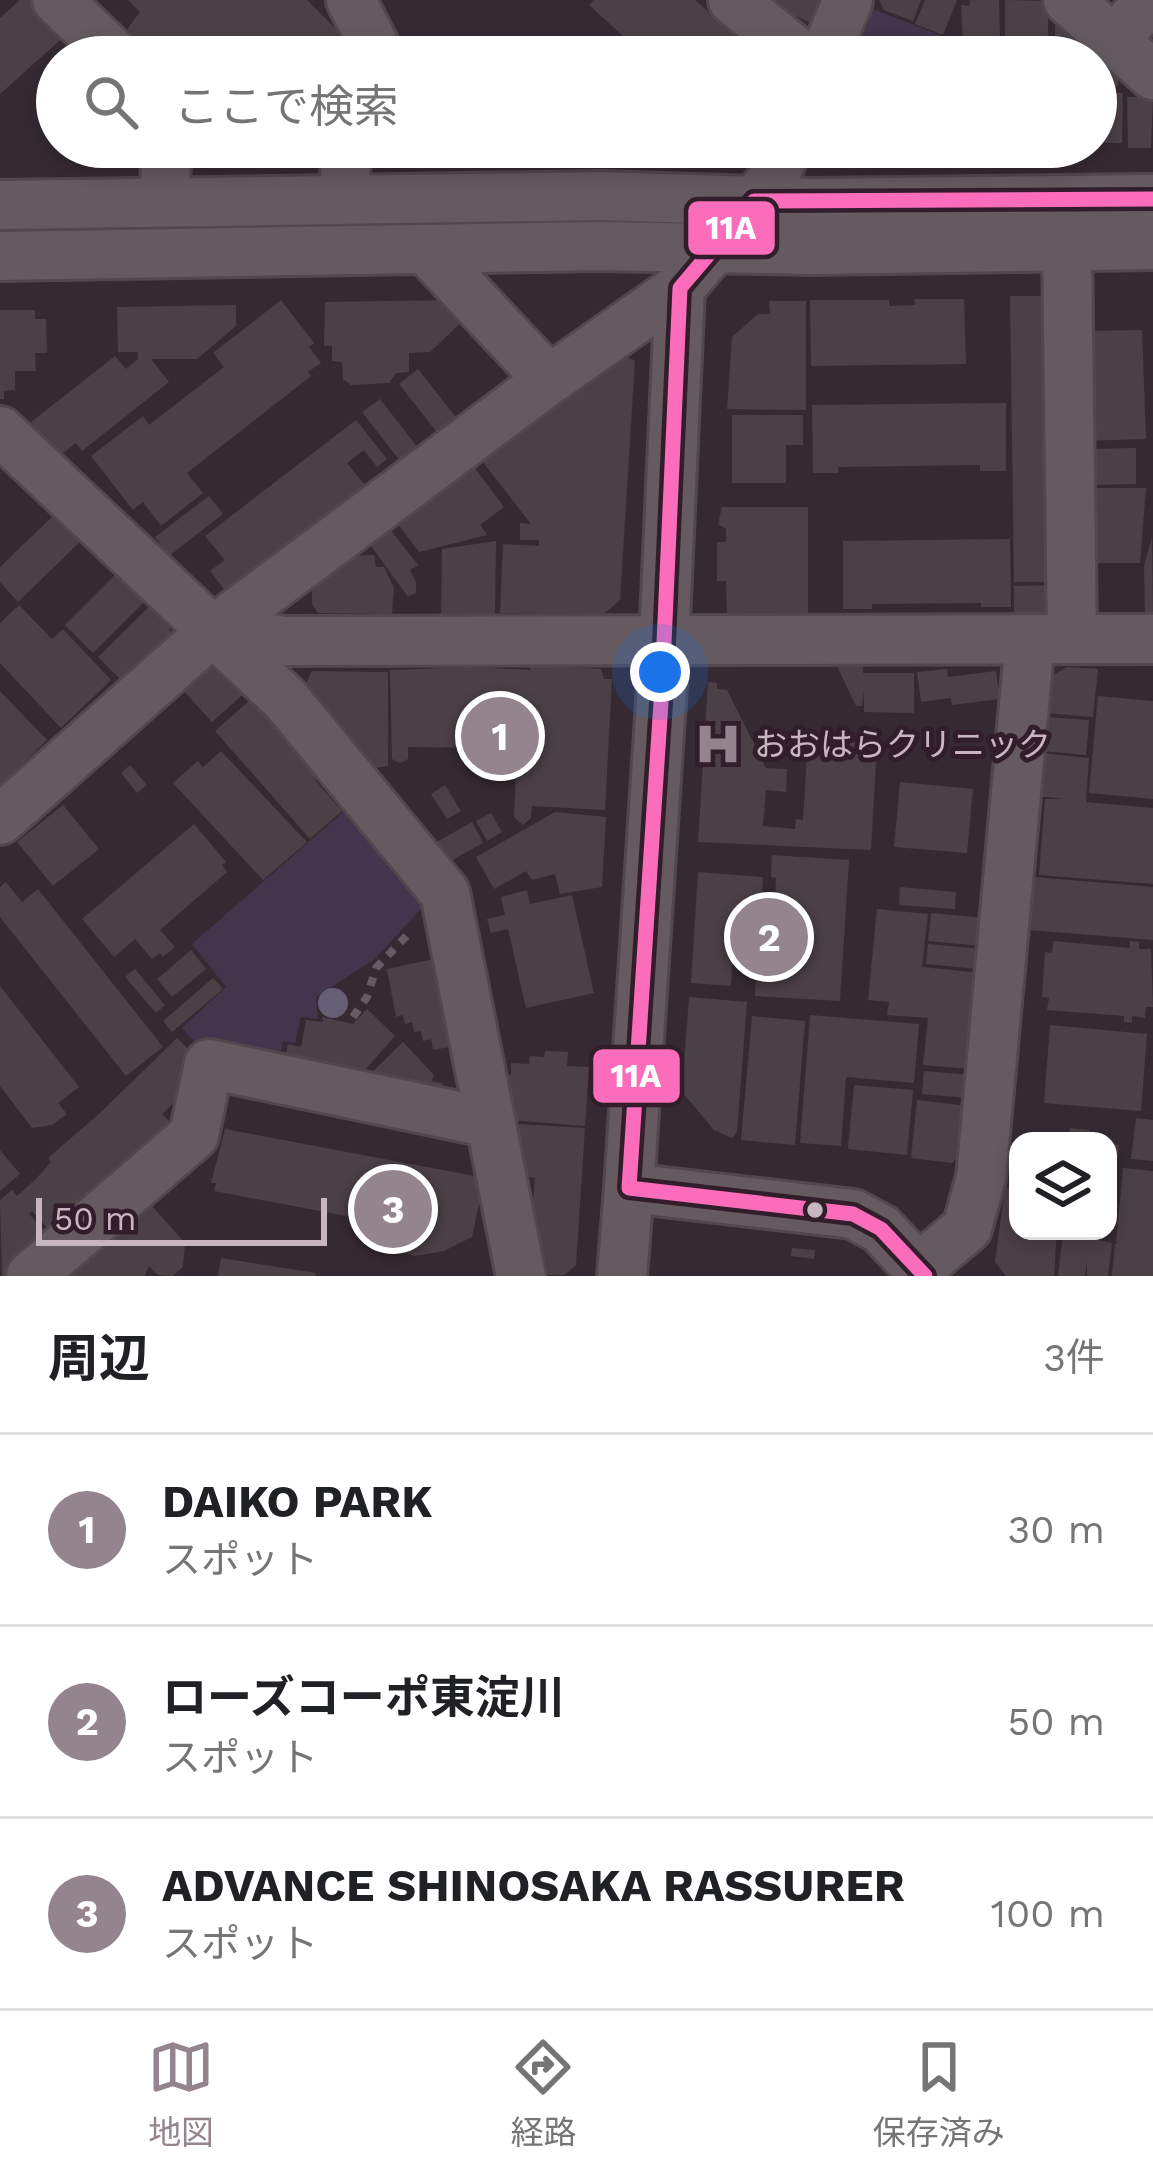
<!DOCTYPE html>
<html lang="ja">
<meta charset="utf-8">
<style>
:root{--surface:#fff;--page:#f2f2f2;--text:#202124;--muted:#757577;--line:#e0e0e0;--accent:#94848e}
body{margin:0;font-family:"Work Sans","Noto Sans JP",sans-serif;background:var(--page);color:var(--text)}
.controls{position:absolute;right:36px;bottom:36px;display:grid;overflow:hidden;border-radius:24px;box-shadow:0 6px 18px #0003}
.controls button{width:108px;height:108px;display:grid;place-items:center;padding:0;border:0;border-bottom:3px solid var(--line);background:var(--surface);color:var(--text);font:60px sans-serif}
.scale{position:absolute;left:36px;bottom:30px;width:291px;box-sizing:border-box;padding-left:12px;border:6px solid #c7b5c0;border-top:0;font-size:33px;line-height:42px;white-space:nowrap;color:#c7b5c0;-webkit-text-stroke:9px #311e2a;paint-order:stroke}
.you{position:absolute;left:660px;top:672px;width:42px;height:42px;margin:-30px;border:9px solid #fff;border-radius:50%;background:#1a73e8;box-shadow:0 0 0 18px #1a73e833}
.badge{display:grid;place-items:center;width:78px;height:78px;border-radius:50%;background:var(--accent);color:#fff;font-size:39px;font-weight:700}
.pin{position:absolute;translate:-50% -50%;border:6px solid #fff;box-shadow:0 3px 12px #0006}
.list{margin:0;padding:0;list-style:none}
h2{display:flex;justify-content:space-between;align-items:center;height:156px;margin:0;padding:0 48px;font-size:51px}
h2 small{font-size:39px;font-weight:400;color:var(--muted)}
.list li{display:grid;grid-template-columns:78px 1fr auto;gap:36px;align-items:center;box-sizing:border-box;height:192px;padding:0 48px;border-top:3px solid var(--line)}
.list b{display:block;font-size:45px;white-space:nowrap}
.list p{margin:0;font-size:39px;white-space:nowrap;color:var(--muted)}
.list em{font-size:39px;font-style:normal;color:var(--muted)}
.icon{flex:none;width:66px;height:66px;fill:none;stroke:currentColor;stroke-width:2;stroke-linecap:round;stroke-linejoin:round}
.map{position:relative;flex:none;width:1153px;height:1276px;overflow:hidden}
.search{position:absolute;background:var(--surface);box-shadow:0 6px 18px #0003;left:36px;right:36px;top:36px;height:132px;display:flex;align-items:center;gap:30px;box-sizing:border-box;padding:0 42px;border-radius:66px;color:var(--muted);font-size:45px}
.sheet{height:732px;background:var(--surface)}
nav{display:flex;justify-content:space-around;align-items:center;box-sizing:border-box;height:168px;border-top:3px solid var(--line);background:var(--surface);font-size:33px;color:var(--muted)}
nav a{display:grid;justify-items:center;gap:6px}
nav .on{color:var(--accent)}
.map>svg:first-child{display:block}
</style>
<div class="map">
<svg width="1153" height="1276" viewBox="0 0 1153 1276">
<rect width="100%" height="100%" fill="#362a32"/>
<path fill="#43354c" d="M860,4L950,39L943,57H840Z
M351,805L429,900L375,959L316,997L318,1019L301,1017L295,1043L283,1041L276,1070L205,1053L182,1028L226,987L192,944Z"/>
<path fill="#4c4047" d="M20,0H36L67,34L0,94V18Z
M128,0H307L364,57H184L171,45L159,52L146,49L137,57L128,40V28L140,12Z
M594,0H695L760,57H646L589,5Z
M759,0H831L820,27Z
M879,0H921L913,21L884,10Z
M925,0H957L943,35L915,24Z
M970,0H999L1000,42L963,44L961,5L969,6Z
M1005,0L1048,1V37H1005Z
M1074,23L1075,57H1055V24Z
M1081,32L1119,64L1118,87L1096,86V57H1081Z
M1006,44H1051V57H1006Z
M1096,93H1123L1122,143H1096Z
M1127,97H1153L1151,148H1128Z
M1010,296H1051L1058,582H1014Z
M914,299H964L966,364L811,366L810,300H889V306L915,305Z
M281,300L314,343L309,347L321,363L308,372L311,376L187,473L203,493L161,526L143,502L133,510L91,456L143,416L149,425L224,367L213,353Z
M457,300L467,317L430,352L409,353V372L396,373L389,383L351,385L343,379L342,362L332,361V346H324L325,302Z
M769,301H806V410L727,409L732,337L758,314H770Z
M236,305V326L197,359H151L169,382L82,451L76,443L58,457L31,422L115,356L126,369L138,359V352H118L117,307Z
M0,310H35V319H46L47,353H35L36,371H15V390L4,391V399H0Z
M1142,330L1146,439L1081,441L1080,331Z
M610,349L635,361L620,600L604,614L500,613L503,544L539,546V540H520V523L531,524L476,453Z
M418,369L462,425L443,440L399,384Z
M380,399L422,453L404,466L362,412Z
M1006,403V471H980V465L838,467V473H813L812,405Z
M732,415H803V445H786V483H732Z
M356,420L387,459L377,467L364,450L347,463L368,489L229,596L210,571L225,560L205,536Z
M1136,448V484L1086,485V449Z
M471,463L504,507L480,525L487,535L419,552L395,520Z
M1087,488H1146L1140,563H1088Z
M209,496L223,514L169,556L155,537Z
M722,507H808V616H727L726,581H717V542H726V529L718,524Z
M57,512L83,539L18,602L0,582V567Z
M388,527L418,565L410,570L416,582V593L408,597L369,543Z
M1152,537L1153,616H1145L1144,566Z
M1010,539L1011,607H981V603L872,604V609H843V541Z
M496,541L495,614H441L442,549Z
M374,555L376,567H384L394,588L392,614L318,613L312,604V586L326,567L348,564L347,556Z
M122,568L149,597L93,653L65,625Z
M1059,585L1050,615L1014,616V586Z
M156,600L176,621L169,629L180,641L128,687L98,657Z
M19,605L52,639L63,629L111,680L61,728L0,663V623Z
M205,660L224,664L248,690L212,722L178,685Z
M836,664L863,665V673H914V713L864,712V691L862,706H856Z
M531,665L601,669L604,679H612L605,810L532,806L531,818L523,825L514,817L516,772L502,771L503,748L408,747V759L400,763L392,759L390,670L472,667L530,670Z
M1067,667L1098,669L1093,717L1045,713L1048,678Z
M947,669L948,677L996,671L1000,699L952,705L951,698L921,702L917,672Z
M312,671L388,672V766L370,769L303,690Z
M708,682L717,683V689L727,690L766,768L787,769L786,792L766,790L763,826L795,829L796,819L803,820L807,754L818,755L819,740L877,744L871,850L698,842Z
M0,691L47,740L0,786Z
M258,693L325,771L315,780L342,811L310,839L215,731Z
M1098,696L1153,701V799L1089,793Z
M1046,717L1089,720L1086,755L1043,751Z
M221,751L307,842L263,880L173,783L198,761L203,767Z
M1040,753L1089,758L1086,802L1153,808V884L1039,875L1045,799H1065L1037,796Z
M130,765L147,785L137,793L121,773Z
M900,782L973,789L967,853L894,847Z
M445,785L461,811L447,819L431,794Z
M63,805L99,849L53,886L17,842Z
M555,812L606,817L602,887L560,894L555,874L532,880L526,871L494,889L476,857Z
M491,813L502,832L487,841L476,821Z
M472,822L483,843L445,864L433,844Z
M194,824L226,862L222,865L227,872L160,930L175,947L163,957L160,953L152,959L135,939L114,957L82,919Z
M772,855L849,860L840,1001L755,996L756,981L766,982L768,955L733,953L731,986L691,983L698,872L763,877L761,920L774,921L776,878L771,877Z
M1034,877L1153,887V940L1029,930Z
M6,882L22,902L38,889L163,1047L126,1076L0,917V887Z
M900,887L956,892L955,909L899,905Z
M527,890L530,904L572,895L594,993L526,1008L508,929L491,933L487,919L505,915L501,897Z
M877,909L928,914L922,967L981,973L971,1069L923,1065L928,1018L887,1015L889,1002L868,1000Z
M931,913L984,918L982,946L928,941Z
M1053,941L1130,948V941L1139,942V949H1151L1153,1007H1146L1145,1018L1132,1016V1023L1124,1022V1016L1047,1010L1049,998L1042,997L1043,981L1045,952L1052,953Z
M928,944L981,949L979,969L926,964Z
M191,950L206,969L172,997L157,979Z
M443,957L460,1045L433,1050L431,1039L423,1041L421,1031L414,1032L412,1022L405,1024L403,1015L396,1017L387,969Z
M135,969L165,1005L156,1013L125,977Z
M213,978L223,989L172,1032L163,1021Z
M0,986L79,1087L58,1103L67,1114L52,1125L32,1128L0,1086Z
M689,997L747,1002L737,1132L732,1138L714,1130L682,1092Z
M367,1009L395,1036L358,1078L284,1062L288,1044L301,1047L306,1020L323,1022L322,1017L353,1024Z
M810,1015L919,1024L914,1083L846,1077L841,1146L800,1143Z
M752,1016L805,1021L795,1145L741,1140Z
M1050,1025L1147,1034L1141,1111L1044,1103Z
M177,1038L193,1054L180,1097L162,1114L179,1132L58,1240L32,1211L29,1214L55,1242L17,1276H2L0,1200L12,1190L17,1196L36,1179L51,1162L48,1158L99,1114Z
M403,1042L434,1075L432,1081L443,1083L438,1106L366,1078Z
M545,1051L568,1052L567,1066L589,1067L585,1126L508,1120L504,1075H511V1063L529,1064L530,1056L544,1057Z
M924,1071L970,1075L968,1098L922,1094Z
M854,1085L913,1090L907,1155L848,1149Z
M917,1100L968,1106L963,1153L952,1163L911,1158Z
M1136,1118L1153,1120V1161L1131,1159Z
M519,1124L585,1128L576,1265L564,1275H549L537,1264L530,1238L535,1178L518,1176Z
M1070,1128L1090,1130L1089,1137L1101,1141H1057L1058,1135L1069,1136Z
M225,1129L480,1177L483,1185L472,1237L444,1251L415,1256L398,1252L404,1227L214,1191L216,1183H211Z
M1108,1143L1119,1145L1111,1214H1108Z
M0,1150L20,1174L0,1191Z
M1123,1168L1153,1171V1276H1112L1115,1244L1119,1242H1116Z
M1005,1187L1018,1189V1231H1057L1054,1276H1006L995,1262Z
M144,1197L185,1243L183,1267L173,1276L158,1275L149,1266L145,1276H53Z
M1063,1233L1112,1243L1108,1276H1087V1261L1085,1276H1058Z
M792,1248L815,1250L814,1259L791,1256Z
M221,1258L316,1273L315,1276H218Z"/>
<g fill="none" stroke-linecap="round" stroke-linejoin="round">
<defs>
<path id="minor" d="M57,0L117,57
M351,0L380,57
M733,0L803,57
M1068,0L1153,75
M1114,39L1151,0
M824,57L848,0
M787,147L774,178L680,288L662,687L629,1188L853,1214L881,1229L925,1276
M346,198L345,155L348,147
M164,201L167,147
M0,205L601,196L815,203L1153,199
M1067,245L1072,639
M426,249L549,380
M0,256L600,246L813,250L1153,245
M0,431L286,700L445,893L521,1276
M213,631L285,641L1153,639
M0,820L213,631L549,380L680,288
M918,1269L967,1228L981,1178L1030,639
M31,1276L194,1135L209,1064L491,1123
M622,1276L629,1188"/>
</defs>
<use href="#minor" stroke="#51484e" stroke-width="54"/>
<path stroke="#655b62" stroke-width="8" stroke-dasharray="9 9" stroke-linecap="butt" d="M353,1017L367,997L376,968L412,930"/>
<use href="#minor" stroke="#655a60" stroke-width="48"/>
<defs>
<path id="bus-1" d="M925,1276L881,1229L853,1214L629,1188L662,687L680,288L754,201L1153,199"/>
</defs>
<use href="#bus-1" stroke="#311e2a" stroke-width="24"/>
<use href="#bus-1" stroke="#fb6dba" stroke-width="15"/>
</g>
<circle fill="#645f75" cx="333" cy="1003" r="15"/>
<defs>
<symbol id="hospital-bare" viewBox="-9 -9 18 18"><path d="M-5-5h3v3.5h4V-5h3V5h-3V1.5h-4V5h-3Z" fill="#94848e" stroke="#311e2a" stroke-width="2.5" paint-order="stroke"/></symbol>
</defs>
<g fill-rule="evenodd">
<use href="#hospital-bare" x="685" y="711" width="66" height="66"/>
</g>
<circle fill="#c7b5c0" stroke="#311e2a" stroke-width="4.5" cx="815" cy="1210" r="10"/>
<g text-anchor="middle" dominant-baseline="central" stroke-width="10" stroke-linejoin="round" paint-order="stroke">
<g font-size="33" fill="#c7b5c0" stroke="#311e2a" text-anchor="start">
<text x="754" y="744">おおはらクリニック</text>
</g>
</g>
<g stroke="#311e2a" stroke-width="4.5">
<rect x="686" y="199" width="91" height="58" rx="12" fill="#fb6dba"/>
<rect x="591" y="1047" width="91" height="58" rx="12" fill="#fb6dba"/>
</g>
<g font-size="33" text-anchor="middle" font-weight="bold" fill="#fff">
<text x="731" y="239">11A</text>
<text x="636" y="1087">11A</text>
</g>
</svg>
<div class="controls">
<button><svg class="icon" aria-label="layers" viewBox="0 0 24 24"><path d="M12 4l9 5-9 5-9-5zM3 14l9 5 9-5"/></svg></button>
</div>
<div class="scale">50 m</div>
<div class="you"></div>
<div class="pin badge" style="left:500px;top:736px">1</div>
<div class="pin badge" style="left:769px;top:937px">2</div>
<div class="pin badge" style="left:393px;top:1209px">3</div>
<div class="search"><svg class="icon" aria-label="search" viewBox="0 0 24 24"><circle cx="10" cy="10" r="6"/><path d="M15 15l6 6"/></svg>ここで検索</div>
</div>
<section class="sheet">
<h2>周辺<small>3件</small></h2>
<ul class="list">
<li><span class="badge">1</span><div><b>DAIKO PARK</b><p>スポット</p></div><em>30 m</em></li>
<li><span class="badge">2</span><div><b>ローズコーポ東淀川</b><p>スポット</p></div><em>50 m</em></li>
<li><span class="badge">3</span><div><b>ADVANCE SHINOSAKA RASSURER</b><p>スポット</p></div><em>100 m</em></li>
</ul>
</section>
<nav>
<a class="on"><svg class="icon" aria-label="map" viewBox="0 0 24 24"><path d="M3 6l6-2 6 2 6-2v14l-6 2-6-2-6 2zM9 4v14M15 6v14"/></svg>地図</a>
<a><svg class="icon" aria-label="directions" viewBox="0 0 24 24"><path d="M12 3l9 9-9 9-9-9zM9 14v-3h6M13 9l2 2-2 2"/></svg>経路</a>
<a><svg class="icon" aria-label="saved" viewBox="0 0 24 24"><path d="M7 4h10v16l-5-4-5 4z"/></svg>保存済み</a>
</nav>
